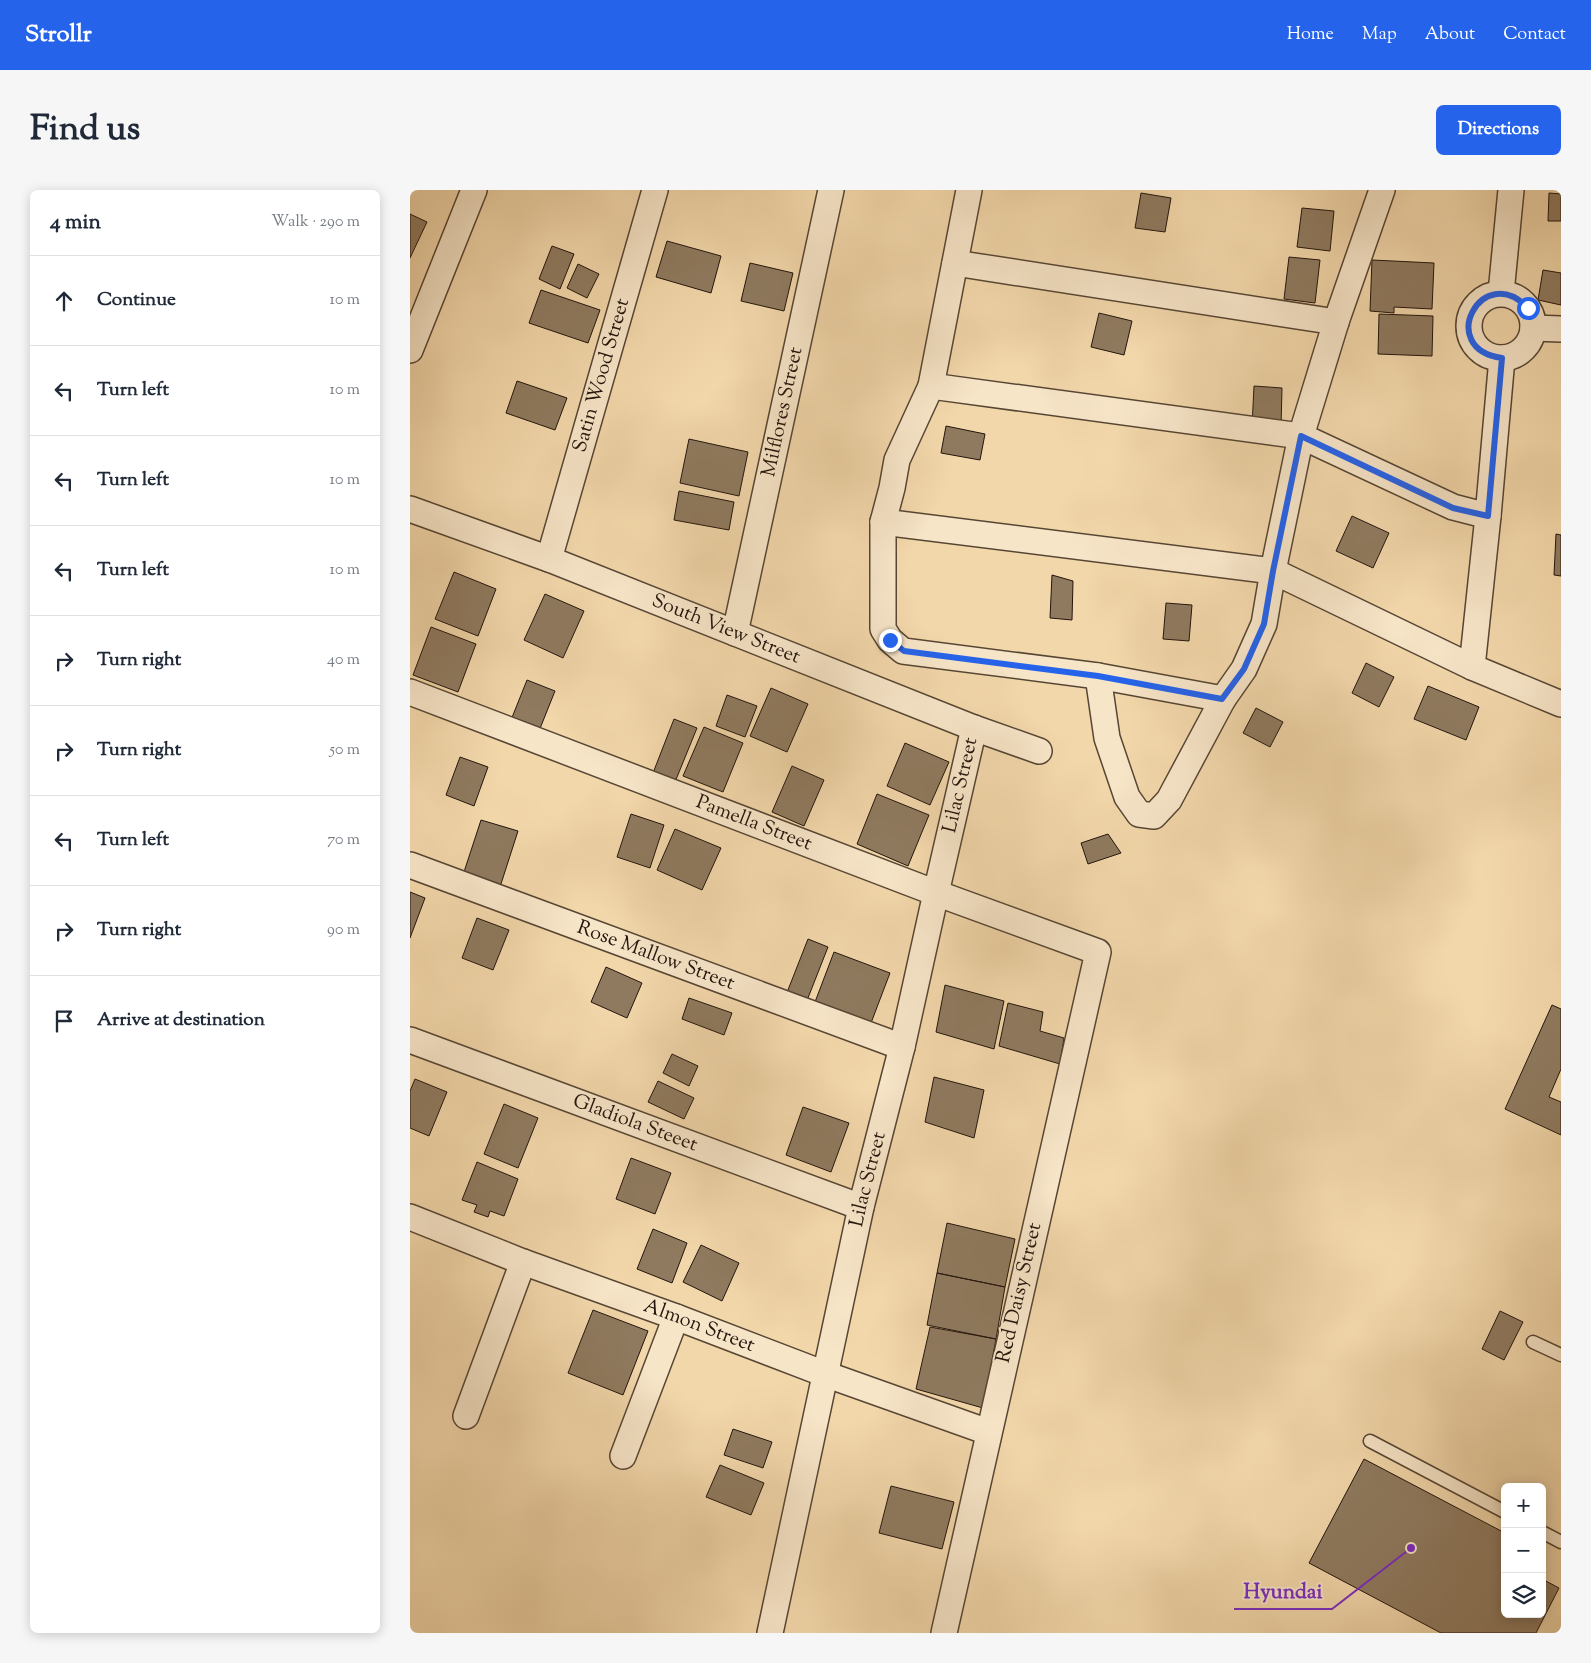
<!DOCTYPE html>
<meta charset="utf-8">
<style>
:root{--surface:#fff;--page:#f6f6f7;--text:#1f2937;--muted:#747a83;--line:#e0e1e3;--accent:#2563eb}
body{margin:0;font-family:"Sorts Mill Goudy",serif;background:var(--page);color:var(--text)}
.controls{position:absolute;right:15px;bottom:15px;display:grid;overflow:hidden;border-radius:8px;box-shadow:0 2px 12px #0003}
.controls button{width:45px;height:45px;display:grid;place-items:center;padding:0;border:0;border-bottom:1px solid var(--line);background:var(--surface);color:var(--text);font:25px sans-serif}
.stop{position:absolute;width:15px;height:15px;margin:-11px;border:4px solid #2563eb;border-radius:50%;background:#fff}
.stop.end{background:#2563eb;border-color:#fff;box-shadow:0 1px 5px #0008}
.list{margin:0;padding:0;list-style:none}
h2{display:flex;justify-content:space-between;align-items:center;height:65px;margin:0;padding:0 20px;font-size:21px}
h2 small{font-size:16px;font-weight:400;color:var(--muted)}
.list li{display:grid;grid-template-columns:32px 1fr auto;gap:15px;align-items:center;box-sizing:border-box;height:90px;padding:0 20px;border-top:1px solid var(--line)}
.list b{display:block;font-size:19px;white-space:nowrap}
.list em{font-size:16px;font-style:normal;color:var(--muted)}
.icon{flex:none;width:28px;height:28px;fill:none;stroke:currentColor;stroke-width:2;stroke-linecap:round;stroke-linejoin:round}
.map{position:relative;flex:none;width:1151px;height:1443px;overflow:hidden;border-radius:8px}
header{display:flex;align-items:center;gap:30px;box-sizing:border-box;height:70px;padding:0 25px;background:var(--accent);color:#fff}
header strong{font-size:24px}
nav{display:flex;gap:28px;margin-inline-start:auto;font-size:18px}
.intro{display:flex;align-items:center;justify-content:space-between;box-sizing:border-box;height:120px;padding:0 30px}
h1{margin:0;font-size:35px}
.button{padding:12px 22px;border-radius:8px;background:var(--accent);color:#fff;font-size:18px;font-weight:700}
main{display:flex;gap:30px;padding:0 30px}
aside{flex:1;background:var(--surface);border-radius:8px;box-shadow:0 2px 12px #0003}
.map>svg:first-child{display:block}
</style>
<header>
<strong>Strollr</strong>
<nav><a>Home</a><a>Map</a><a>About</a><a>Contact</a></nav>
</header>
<div class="intro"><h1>Find us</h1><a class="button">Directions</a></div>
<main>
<aside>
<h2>4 min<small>Walk · 290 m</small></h2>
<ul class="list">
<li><svg class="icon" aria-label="ahead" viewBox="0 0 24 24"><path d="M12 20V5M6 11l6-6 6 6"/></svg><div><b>Continue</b></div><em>10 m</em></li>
<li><svg class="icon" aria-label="left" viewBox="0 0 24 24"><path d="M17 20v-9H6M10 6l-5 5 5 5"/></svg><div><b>Turn left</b></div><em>10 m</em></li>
<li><svg class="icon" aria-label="left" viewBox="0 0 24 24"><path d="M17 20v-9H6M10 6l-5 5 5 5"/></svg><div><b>Turn left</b></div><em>10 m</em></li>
<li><svg class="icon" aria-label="left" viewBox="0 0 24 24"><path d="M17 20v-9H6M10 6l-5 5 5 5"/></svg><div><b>Turn left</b></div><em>10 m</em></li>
<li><svg class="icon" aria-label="right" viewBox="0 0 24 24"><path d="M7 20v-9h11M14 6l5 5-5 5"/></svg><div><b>Turn right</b></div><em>40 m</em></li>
<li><svg class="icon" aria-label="right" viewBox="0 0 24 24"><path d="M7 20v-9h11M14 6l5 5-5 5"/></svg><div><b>Turn right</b></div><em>50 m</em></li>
<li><svg class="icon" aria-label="left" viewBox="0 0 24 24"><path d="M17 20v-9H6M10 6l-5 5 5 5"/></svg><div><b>Turn left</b></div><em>70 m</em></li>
<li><svg class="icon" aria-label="right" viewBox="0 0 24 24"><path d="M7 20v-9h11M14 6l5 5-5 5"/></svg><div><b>Turn right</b></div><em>90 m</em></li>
<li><svg class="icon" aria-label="arrive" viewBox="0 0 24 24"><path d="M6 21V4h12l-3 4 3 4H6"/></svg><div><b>Arrive at destination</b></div></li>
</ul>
</aside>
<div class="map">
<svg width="1151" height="1443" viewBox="0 0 1151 1443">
<rect width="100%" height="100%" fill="#f2d7aa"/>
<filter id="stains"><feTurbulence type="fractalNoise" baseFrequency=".004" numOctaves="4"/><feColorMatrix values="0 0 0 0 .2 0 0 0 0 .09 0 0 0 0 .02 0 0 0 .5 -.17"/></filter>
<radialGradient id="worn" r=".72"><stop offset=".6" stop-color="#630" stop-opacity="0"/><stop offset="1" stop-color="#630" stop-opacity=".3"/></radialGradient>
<path fill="#8f7a5f" stroke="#23150d" d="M731,3L761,8L755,42L725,38Z
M1139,3L1151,4V31H1138Z
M892,18L924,21L920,61L887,57Z
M0,24L17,32L0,68Z
M257,51L311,66L301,103L246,87Z
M142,56L164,64L150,99L129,89Z
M879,67L910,70L905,113L874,109Z
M962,70L1024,73L1022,119L984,117V123L960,121Z
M340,73L383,83L374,121L331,111Z
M168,74L189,84L177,108L157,98Z
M1133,80L1151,83V115L1128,110Z
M131,100L190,120L178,153L119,133Z
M689,123L722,131L714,165L681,157Z
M969,124L1023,126L1022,166L968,164Z
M107,191L157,208L145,240L96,223Z
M844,196L872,198L871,238L842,236Z
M536,236L575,244L570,270L531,263Z
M279,249L338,262L329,306L270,293Z
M269,301L324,312L319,340L264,330Z
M942,326L979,343L963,378L926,361Z
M1146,344L1151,345V386L1144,385Z
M44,382L86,399L68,446L25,429Z
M642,385L663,391L662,430L640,428Z
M135,404L174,421L153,468L114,450Z
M756,413L782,415L779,451L753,449Z
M21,437L66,454L48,502L3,485Z
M956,473L984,487L969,517L942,503Z
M117,490L145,501L129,541L101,530Z
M1018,496L1069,517L1056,550L1004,529Z
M361,498L398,514L377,562L340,546Z
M317,505L347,516L335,547L306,536Z
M846,518L873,532L860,557L833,543Z
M264,529L287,538L265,592L243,583Z
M294,537L333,553L313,602L273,586Z
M495,553L539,572L520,615L477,596Z
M50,567L78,577L64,616L36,605Z
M382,576L414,590L394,636L362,622Z
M467,604L519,625L498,676L447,654Z
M221,624L254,635L240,678L207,667Z
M71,630L108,641L90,697L53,685Z
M265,639L311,658L292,700L247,680Z
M698,644L711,663L678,674L671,653Z
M0,702L15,708L0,748Z
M67,728L99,740L83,780L52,768Z
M398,749L418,757L396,813L376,805Z
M424,762L480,783L461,833L405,812Z
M196,777L232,793L217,828L181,812Z
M535,795L594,811L584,859L526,842Z
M279,808L322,823L314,845L272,829Z
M598,813L633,822L630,841L654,848L650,874L589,856Z
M1142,815L1151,819V879L1139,907L1151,912V945L1095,919Z
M262,864L288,876L279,896L253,883Z
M524,887L574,900L564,948L515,932Z
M5,889L37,902L19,946L0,938V901Z
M248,891L284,908L274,929L238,912Z
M94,914L128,928L108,978L74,964Z
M393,917L439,933L421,982L376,965Z
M221,968L261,983L245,1024L206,1009Z
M67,972L108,989L94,1026L80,1021L78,1027L64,1022L67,1015L52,1010Z
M537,1033L605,1049L595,1097L527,1083Z
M243,1039L277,1053L262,1093L227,1079Z
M291,1055L329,1073L312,1111L273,1092Z
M527,1083L595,1097L586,1149L517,1135Z
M183,1120L238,1141L213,1205L158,1183Z
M1090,1121L1113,1132L1094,1170L1072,1159Z
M520,1137L586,1149L573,1218L506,1199Z
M323,1239L362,1252L353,1278L314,1265Z
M954,1269L1095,1343V1424H1132V1389L1149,1398L1126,1443H1031L899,1373Z
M310,1275L354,1293L341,1325L296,1307Z
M481,1296L544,1312L532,1359L469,1343Z"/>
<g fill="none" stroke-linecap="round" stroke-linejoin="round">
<defs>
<path id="service" d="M1123,1152L1151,1165
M960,1251L1095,1322
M1132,1342L1151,1352"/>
<g id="minor">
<path d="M559,0L521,196L487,270L482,298L473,332V439L480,450L493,461L688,486L813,509"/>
<path d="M545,73L926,132"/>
<path d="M1091,103L1101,0"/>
<circle cx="1091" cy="136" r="32"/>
<path d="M1123,138L1151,139"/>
<path d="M0,160L64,0"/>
<path d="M521,196L891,246L1043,317L1078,326"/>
<path id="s1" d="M0,319L139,369L564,538L629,561"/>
<path d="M473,332L863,381L1062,477L1151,514"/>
<path id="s2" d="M139,369L245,0"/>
<path id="s3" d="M325,443L421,0"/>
<path d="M1062,477L1078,326L1092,168"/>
<path d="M688,486L697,548L717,607L729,624L744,626L759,610L813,509L834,479L854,434L863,381L891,246L926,132L972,0"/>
<path id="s4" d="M0,502L526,703L688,762L534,1443"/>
<path id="s5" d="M0,675L492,857"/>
<path id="s6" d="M0,850L451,1017"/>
<path id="s7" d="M0,1027L113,1072L266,1127L415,1184L578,1242"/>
<path d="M56,1226L113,1072"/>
<path d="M213,1266L266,1127"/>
<path id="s8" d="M360,1443L451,1017L492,857L526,703L564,538"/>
</g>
</defs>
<use href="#service" stroke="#574634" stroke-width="15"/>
<use href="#minor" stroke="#574634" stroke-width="28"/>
<use href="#service" stroke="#f7e5c8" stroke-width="12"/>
<use href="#minor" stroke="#f7e5c8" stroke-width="25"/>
</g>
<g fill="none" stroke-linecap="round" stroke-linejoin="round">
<path stroke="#2563eb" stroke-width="6" d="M480,450L494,461L688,486L812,509L834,479L854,434L863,381L891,246L1043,318L1078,326L1092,168C1025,159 1072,70 1118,118"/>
</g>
<g text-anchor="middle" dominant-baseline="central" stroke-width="4" stroke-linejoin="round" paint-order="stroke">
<g font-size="20" fill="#23150d" stroke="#f7e5c8">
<text stroke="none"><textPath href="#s2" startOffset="191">Satin Wood Street</textPath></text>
<text stroke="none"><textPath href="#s3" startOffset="226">Milflores Street</textPath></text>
<text stroke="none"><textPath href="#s1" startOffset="338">South View Street</textPath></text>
<text stroke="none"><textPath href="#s8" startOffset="869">Lilac Street</textPath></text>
<text stroke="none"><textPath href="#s4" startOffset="368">Pamella Street</textPath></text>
<text stroke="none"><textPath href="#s5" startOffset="262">Rose Mallow Street</textPath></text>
<text stroke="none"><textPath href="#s6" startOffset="240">Gladiola Steeet</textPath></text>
<text stroke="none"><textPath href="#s8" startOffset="464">Lilac Street</textPath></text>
<text transform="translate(610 1103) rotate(-77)">Red Daisy Street</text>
<text stroke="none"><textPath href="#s7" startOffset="309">Almon Street</textPath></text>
</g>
</g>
<path fill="none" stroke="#7b2cbf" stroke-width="2" d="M1001 1358L922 1419H824"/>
<circle fill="#7b2cbf" stroke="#f7e5c8" stroke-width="2" cx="1001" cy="1358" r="5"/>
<g font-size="21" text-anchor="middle" font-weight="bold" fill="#7b2cbf" stroke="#f7e5c8" stroke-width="4" stroke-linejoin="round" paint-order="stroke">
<text x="873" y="1408">Hyundai</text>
</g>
<rect width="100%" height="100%" filter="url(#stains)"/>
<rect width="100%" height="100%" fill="url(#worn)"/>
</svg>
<div class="controls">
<button>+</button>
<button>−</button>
<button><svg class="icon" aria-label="layers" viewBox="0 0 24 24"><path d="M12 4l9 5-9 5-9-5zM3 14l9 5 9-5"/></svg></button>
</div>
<div class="stop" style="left:1118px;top:118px"></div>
<div class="stop end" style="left:480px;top:450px"></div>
</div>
</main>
